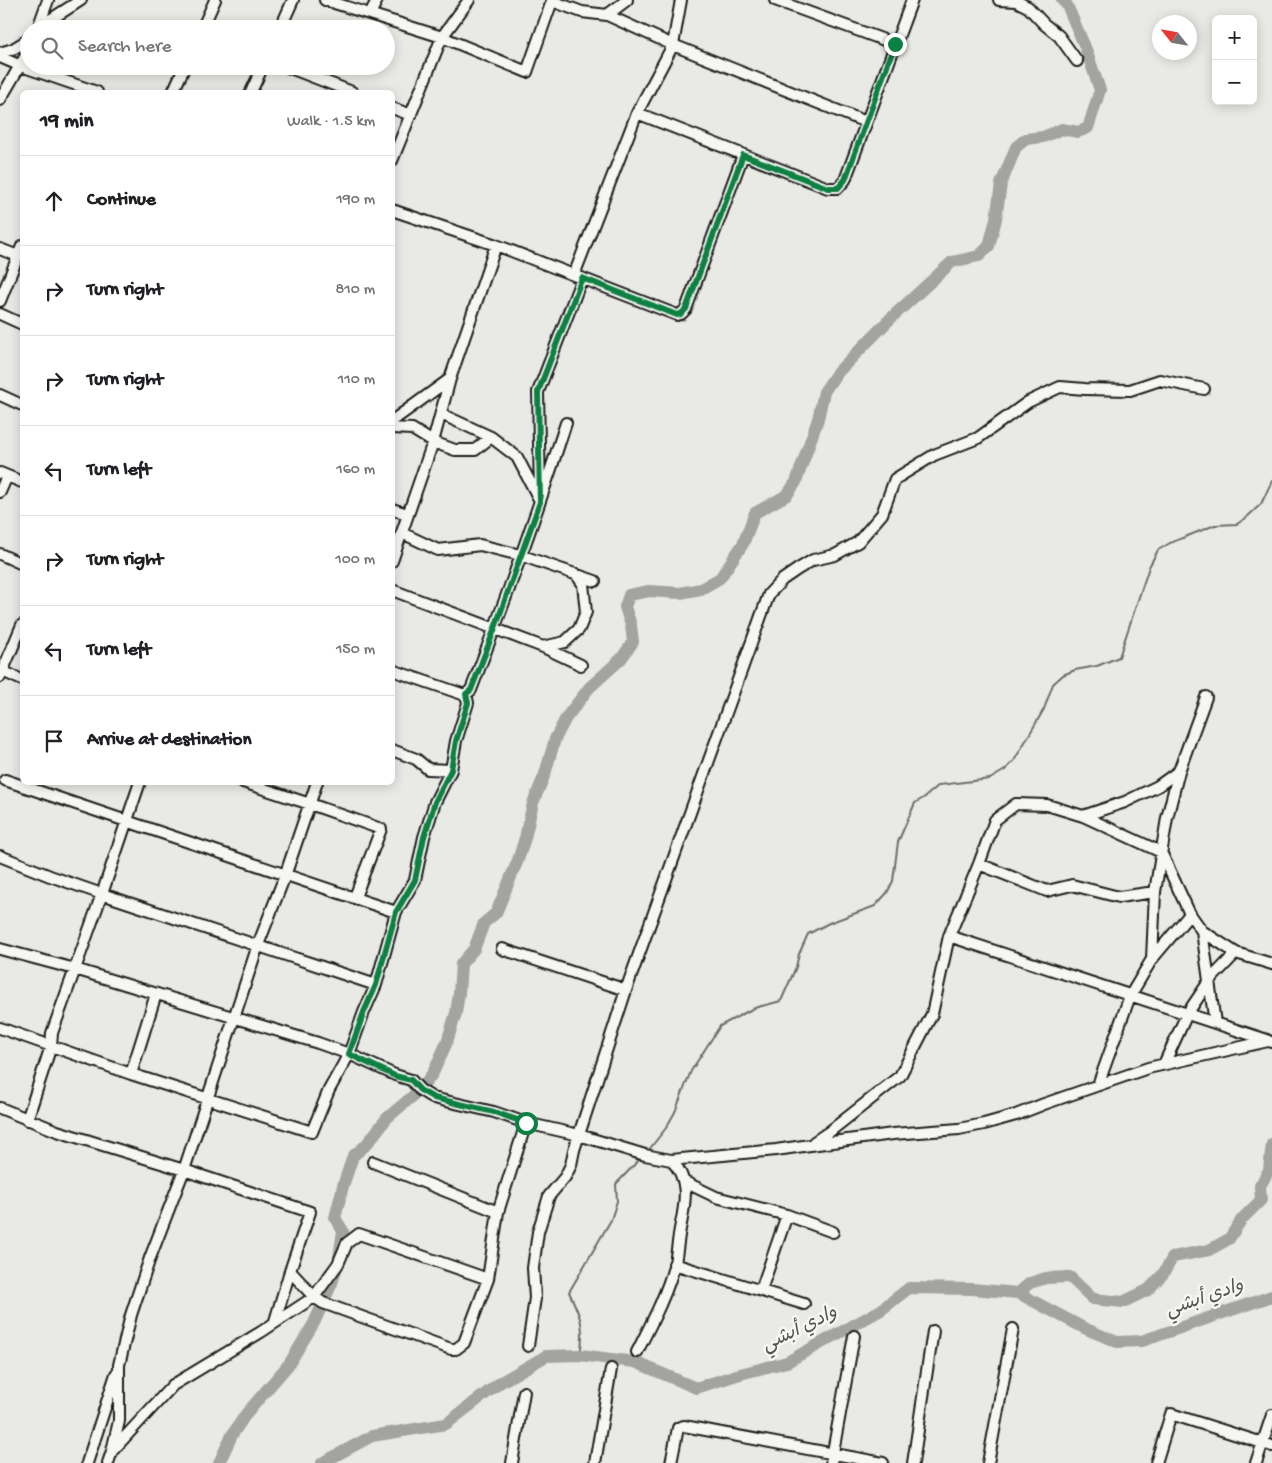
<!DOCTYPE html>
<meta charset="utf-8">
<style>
:root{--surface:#fff;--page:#f6f6f6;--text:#202124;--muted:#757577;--line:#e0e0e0}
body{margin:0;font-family:"Gochi Hand","Playpen Sans Arabic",sans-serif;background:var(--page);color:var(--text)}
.controls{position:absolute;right:15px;top:15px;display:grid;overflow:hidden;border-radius:8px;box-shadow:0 2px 12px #0003}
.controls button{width:45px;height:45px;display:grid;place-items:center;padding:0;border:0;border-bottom:1px solid var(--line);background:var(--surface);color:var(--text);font:25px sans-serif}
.compass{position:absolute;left:1152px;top:15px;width:45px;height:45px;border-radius:50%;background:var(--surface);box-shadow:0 2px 12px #0003;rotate:301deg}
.stop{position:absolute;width:15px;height:15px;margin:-11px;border:4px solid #0b8043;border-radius:50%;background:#fff}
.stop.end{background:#0b8043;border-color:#fff;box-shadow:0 1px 5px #0008}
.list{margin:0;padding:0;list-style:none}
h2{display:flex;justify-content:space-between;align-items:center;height:65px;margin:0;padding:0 20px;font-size:21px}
h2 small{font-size:16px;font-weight:400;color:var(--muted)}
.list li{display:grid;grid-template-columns:32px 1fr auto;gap:15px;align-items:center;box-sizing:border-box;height:90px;padding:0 20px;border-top:1px solid var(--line)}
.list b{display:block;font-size:19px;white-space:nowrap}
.list em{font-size:16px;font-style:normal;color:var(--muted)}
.icon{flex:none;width:28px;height:28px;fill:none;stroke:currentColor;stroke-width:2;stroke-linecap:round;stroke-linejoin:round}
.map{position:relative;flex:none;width:1272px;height:1463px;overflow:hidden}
.search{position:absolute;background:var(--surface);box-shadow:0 2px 12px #0003;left:20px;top:20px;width:375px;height:55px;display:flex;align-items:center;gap:12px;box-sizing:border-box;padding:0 18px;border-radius:28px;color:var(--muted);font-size:19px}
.panel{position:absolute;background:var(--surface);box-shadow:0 2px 12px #0003;left:20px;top:90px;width:375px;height:695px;border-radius:8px}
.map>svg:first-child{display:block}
</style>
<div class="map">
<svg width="1272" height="1463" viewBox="0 0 1272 1463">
<rect width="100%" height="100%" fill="#e9e9e5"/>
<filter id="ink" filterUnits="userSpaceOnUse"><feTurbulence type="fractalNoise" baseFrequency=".02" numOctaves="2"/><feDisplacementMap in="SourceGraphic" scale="10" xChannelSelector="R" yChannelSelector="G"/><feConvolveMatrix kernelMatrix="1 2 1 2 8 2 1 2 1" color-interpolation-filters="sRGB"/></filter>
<g filter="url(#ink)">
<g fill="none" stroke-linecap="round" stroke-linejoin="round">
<path stroke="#6d6d6c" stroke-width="2" d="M648,1151L666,1128L675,1112L691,1071L720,1026L754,1008L781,1001L796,967L799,954L808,934L829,923L875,906L887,893L893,881L898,842L915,803L925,797L939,785L990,779L1005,770L1014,761L1044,709L1053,684L1063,675L1075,670L1097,666L1119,657L1149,567L1158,550L1170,543L1215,525L1237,524L1246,518L1261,504L1272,481
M580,1355C585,1327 581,1317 569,1292L611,1220L617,1201L616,1184L641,1158"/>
<path stroke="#a3a3a1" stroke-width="12" d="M1018,1293L1030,1283L1046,1278L1070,1277L1093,1299L1123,1302L1148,1290L1163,1274L1173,1257L1209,1250L1229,1239L1242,1219L1261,1200L1260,1186L1269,1170L1272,1144
M219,1463L232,1435L246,1414L289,1364L314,1323L332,1283L338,1264L343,1231L335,1218L343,1186L353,1156L366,1145L387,1118L420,1090L433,1073L447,1042L456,1013L459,993L461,964L474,949L484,923L496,913L518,860L525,838L533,803L545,774L555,739L566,718L589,688L621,659L633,642L631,625L625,607L629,595L649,591L680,593L701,589L720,578L743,544L755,513L787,495L796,482L818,419L824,392L836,374L891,318L952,262L979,256L989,246L996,219L1001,184L1016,147L1026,139L1043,137L1062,129L1078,132L1088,128L1100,90L1085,47L1067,5L1062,0
M322,1463L372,1436L446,1424L501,1382L546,1356L580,1355L635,1362L696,1388L740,1374L787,1362L881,1310L909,1288L972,1289L1018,1293L1084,1328L1117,1342L1142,1341L1272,1296"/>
<defs>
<path id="minor" d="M325,0L442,37L527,72L552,1L582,12L607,15L627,0
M775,0L895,44
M999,0L1016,1L1028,7L1044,24L1059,36L1077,61
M370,14L377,0
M607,15L673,45L866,122
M39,27L81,0
M38,28L48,0
M202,29L215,0
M280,29L293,0
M0,53L13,49L29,39
M0,57L21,66L97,92
M285,66L352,92
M173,92L185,66
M251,92L263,66
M0,100L29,50
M392,108L411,115
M637,113L828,188H838L845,180L912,0
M392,161L442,37L469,0
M392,210L496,245L677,315L681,314L686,309L743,155
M0,249L18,256L22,246
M574,275L637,113L673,45L681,0
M0,301L18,256
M0,314L22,324
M0,395L22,405
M441,414L491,437L517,457L539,499
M392,421L450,379
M392,428L412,429L433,442L455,450H475L491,437
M0,473L22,482
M0,492L7,476
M540,494L538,392L582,278
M392,509L407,514
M402,533L438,550L480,545L520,555L595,581
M0,554L22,564
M392,561L433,442L450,379L496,245
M392,590L543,647L581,665
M543,647L565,642L579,629L586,612L583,584L576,574
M0,670L22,680
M392,670L462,694H466L471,690C505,602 537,513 566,423
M0,677L22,625
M392,750L416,759L428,769L451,770
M140,782L102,894L376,985
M243,782L310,804L381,829L355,897
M1083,816L1161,852L1190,914L1202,931L1236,953L1272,964
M0,856L50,876L102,894L52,1033L51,1046L27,1120
M979,864L1047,891L1072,885L1119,897L1155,892
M396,912L415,880L424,837L435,802L451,770L456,741L468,703L466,694
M1202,931L1215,1023
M949,936L1267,1040
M0,949L75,969L318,1043L349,1054L395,1075L411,1080L420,1090L433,1098L494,1112L526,1123L579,1135L645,1155L671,1160L776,1150L810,1145L893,1134L959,1129L984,1124L1016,1115L1044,1104L1148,1068L1268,1041L1272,1042
M502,949L626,990
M1152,959L1155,892L1167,818L1179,771
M0,1028L131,1074L312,1132L329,1090L349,1054L364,1012L376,985L396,912L5,780
M1164,1064L1187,1014L1210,980L1236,953
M131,1074L156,994
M1098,1085L1130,996L1152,959L1190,914
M0,1108L57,1131L184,1170L310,1212L290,1271L314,1297L323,1303L451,1349H456L464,1343L488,1279L498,1212L526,1123
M814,1142L829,1132L900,1076L932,1014L949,936L979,864L995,820L1016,804L1047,805L1083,816L1125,802L1158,786L1179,771L1206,697
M373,1162L498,1212
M683,1181L716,1197L787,1215L833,1232
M674,1264L804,1304
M761,1290L787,1215
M275,1321L290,1271
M528,1346L535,1298L533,1268L538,1232L549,1196L565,1177L571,1165L574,1150L626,990L769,594L782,580L798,569L813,560L835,555L858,542L882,514L895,479L934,455L978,438L1028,402L1060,387L1085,389L1130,390L1160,380L1204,389
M637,1352C651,1324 667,1294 675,1263C677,1252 678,1240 680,1229C685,1204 691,1180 671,1160
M114,1449L173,1385L261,1332L314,1297L338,1264L347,1243L359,1234L488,1279
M87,1463L116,1374
M108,1463L112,1451L119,1421V1365L131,1315L150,1258L184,1170L258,945L286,873L317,782
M512,1463L524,1392
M595,1463L611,1369
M671,1463L678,1428L684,1426L883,1463
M831,1463L854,1336
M913,1463L933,1331
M988,1463L1013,1329
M1156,1463L1171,1414L1272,1446
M1256,1463L1272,1415"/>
</defs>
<use href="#minor" stroke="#1c1c1c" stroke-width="14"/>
<use href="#minor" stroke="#f6f6f2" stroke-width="10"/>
</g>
</g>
<g fill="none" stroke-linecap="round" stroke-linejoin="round" filter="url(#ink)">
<path stroke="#0b8043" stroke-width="6" d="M526,1123L494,1112L434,1098L420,1090L411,1080L395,1076L349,1054L364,1012L376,985L396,912L415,880L424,837L435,802L451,770L456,741L468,703L466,694L471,690L495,628L540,502L538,392L582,278L677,315L681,314L686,309L743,155L828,188H838L845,180L895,44"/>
</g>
<g text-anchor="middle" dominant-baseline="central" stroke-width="5" stroke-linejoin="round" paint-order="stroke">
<g font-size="19" font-style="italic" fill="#525251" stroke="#f6f6f2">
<text transform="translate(1205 1299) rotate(-19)">وادي أبشي</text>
<text transform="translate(800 1330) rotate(-26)">وادي أبشي</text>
</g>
</g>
</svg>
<div class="controls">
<button>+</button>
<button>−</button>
</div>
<svg class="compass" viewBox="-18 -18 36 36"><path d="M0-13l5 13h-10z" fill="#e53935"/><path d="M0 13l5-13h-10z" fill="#757577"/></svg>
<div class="stop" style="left:526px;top:1123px"></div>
<div class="stop end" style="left:895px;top:44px"></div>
<div class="search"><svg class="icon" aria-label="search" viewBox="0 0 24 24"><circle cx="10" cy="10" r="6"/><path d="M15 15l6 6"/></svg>Search here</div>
<section class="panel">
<h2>19 min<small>Walk · 1.5 km</small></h2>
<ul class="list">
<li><svg class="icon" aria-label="ahead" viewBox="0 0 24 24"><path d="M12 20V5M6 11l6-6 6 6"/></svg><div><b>Continue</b></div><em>190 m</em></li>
<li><svg class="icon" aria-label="right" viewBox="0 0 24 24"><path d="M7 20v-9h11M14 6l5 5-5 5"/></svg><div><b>Turn right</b></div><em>810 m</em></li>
<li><svg class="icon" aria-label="right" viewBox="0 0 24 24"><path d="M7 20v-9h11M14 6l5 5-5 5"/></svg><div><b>Turn right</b></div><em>110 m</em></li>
<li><svg class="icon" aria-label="left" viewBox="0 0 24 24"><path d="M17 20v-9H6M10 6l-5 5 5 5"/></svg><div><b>Turn left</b></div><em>160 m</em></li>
<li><svg class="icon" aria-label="right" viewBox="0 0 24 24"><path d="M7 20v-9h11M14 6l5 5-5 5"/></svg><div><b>Turn right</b></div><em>100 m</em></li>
<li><svg class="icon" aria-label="left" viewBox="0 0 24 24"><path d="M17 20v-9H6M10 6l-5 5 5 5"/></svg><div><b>Turn left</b></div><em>150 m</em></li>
<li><svg class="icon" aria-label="arrive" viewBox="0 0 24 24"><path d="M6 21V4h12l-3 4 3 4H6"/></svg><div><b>Arrive at destination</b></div></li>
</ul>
</section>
</div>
